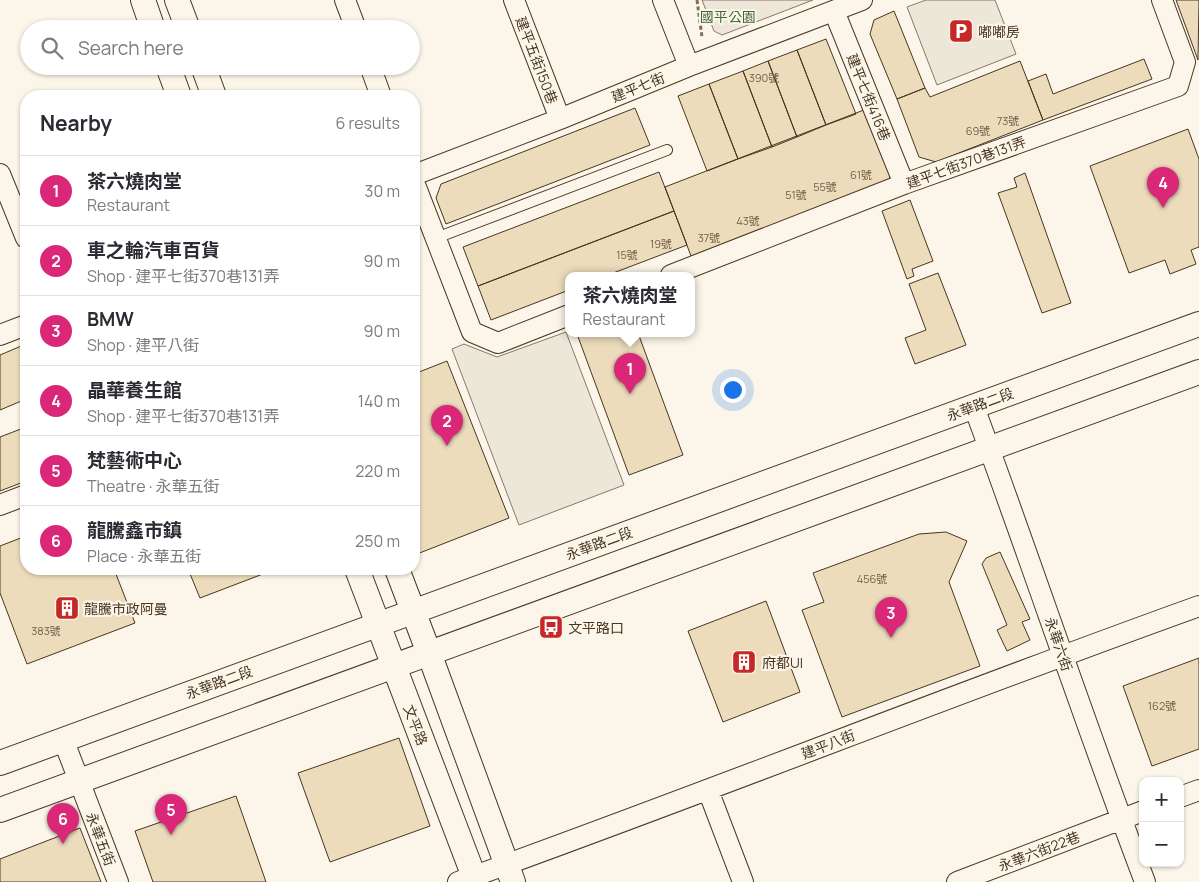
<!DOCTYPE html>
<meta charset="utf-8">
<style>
:root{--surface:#fff;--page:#f7f7f7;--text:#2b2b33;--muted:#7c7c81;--line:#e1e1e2;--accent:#db2777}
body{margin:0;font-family:Manrope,"Noto Sans TC",sans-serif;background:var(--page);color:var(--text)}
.controls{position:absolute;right:15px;bottom:15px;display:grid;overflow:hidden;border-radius:10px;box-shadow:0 1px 4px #0004}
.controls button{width:45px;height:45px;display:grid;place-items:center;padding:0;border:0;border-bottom:1px solid var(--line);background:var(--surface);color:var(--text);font:25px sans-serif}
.you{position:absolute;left:732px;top:389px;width:18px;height:18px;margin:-12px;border:4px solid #fff;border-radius:50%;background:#1a73e8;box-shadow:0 0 0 8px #1a73e833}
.badge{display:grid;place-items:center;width:32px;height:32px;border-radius:50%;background:var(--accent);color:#fff;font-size:16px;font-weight:700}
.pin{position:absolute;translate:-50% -41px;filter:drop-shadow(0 1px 2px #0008)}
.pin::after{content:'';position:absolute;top:26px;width:18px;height:15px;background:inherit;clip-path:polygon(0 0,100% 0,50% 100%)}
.popup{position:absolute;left:565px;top:272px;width:130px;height:65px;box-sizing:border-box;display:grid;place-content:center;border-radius:10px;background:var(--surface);filter:drop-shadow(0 1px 4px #0005);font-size:16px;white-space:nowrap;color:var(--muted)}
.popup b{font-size:19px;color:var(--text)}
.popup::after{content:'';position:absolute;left:50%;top:100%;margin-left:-10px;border:10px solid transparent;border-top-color:var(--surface)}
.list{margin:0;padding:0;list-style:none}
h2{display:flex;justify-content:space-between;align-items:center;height:65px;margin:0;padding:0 20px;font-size:21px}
h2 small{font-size:16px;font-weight:400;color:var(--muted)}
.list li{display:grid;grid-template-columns:32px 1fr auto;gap:15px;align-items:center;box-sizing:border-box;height:70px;padding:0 20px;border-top:1px solid var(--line)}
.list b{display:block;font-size:19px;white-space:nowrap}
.list p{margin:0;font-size:16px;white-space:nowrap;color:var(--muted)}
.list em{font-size:16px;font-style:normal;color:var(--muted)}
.icon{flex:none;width:28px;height:28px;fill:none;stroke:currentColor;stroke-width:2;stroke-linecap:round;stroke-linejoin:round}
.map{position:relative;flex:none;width:1199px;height:882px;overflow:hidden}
.search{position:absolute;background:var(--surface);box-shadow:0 1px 4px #0004;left:20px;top:20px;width:400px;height:55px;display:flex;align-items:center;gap:12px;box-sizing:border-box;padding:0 18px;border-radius:28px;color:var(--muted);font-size:19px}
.panel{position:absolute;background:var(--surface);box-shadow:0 1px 4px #0004;left:20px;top:90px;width:400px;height:485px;border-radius:20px}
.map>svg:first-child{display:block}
</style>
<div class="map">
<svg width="1199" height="882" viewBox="0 0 1199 882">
<rect width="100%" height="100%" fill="#fbf6e9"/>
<path fill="#ede6d9" stroke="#887966" d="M702,0H813L722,35L714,31Z"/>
<path fill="#ede7d9" stroke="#887966" d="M926,0H995L1016,54L937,85L907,7Z
M566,332L624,485L519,525L452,349L464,344L497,357Z"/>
<path fill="#ecdcbc" stroke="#4a3520" d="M1176,0H1199L1198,60Z
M894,11L925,88L897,99L870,34L874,20Z
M826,39L856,114L826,125L797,50Z
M797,50L826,125L797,137L768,61Z
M1144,59L1152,79L1043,120L1028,81L1046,74L1053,94Z
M768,61L797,137L772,147L743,71Z
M1020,61L1043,120L936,162L919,157L897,99L925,88L930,97Z
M743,71L772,147L738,159L709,84Z
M709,84L738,159L707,171L678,96Z
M635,108L650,145L446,224L436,198L441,184Z
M869,108L894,167L888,182L691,256L665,187Z
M1188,129L1199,159V247L1191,250L1196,264L1170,274L1165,260L1129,273L1090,166Z
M659,172L674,211L478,286L463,247Z
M1025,173L1071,303L1042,313L998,193L1017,187L1014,178Z
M910,200L933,261L912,269L914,276L907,279L882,211Z
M674,211L687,245L608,275H569V290L491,320L478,286Z
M938,273L966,345L915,364L905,338L926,330L909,284Z
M582,333H638L683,455L629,475L577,334Z
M26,344V399L0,410V355Z
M447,361L509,518L417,554L414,544V374Z
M26,427V481L0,491V437Z
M946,532L967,541L949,582L980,666L842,717L802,610L824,602L813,573L919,534Z
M26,536V569H114L135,623L27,664L0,593V546Z
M1000,552L1030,619L1022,622L1030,640L1007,651L997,630L1007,625L982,564L986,558Z
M188,569H276L200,598Z
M766,601L800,692L723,722L688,631Z
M1199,658V749L1152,766L1123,686Z
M399,738L430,826L330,862L298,773Z
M236,796L266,882H153L135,831Z
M80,828L101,882H0V859Z"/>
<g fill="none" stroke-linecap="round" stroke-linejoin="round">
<defs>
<path id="service" d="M436,238L667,150"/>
<path id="minor" d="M345,0L356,29
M514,0L560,119
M663,0L689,66
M834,11L904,184
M370,66L381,96
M0,174L26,238
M414,175L560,119L689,66L862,0
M414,182L472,332L498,343L569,315
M671,275L904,184L1178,86L1185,62L1162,0
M0,335L26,325
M974,407C1032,564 1085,724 1145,882
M0,505L26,495
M63,739L118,882
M708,790L743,882
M1180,797L1199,790
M458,882C706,793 951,695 1199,606
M957,882L1143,811"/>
<path id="tertiary" d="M143,0L153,29
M177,0L188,29
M168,66L179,96
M203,66L214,96
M357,569L476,882
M397,569L429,653L513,882
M0,763L1199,324
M0,810L1199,372"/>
</defs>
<use href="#service" stroke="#4a3520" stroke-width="12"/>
<use href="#minor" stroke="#4a3520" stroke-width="22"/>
<use href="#tertiary" stroke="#4a3520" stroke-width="26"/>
<path stroke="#7f6f5c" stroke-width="3" stroke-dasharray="4 2.5" stroke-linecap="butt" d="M697,0L702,37"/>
<use href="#service" stroke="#fbf6e9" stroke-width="10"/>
<use href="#minor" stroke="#fbf6e9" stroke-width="20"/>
<use href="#tertiary" stroke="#fbf6e9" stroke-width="24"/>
</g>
<defs>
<symbol id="parking-square" viewBox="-11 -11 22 22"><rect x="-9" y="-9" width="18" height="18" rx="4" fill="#c62828" stroke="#fbf6e9"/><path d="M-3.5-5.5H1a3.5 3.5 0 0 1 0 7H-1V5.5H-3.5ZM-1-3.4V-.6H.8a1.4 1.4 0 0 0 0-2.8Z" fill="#fff"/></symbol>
<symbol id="building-square" viewBox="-11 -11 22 22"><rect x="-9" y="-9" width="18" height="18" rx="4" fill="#c62828" stroke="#fbf6e9"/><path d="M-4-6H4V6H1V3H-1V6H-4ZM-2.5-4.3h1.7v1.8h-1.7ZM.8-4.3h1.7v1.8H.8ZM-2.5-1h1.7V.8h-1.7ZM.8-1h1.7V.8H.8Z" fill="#fff"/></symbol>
<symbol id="bus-square" viewBox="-11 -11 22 22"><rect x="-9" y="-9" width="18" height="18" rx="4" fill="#c62828" stroke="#fbf6e9"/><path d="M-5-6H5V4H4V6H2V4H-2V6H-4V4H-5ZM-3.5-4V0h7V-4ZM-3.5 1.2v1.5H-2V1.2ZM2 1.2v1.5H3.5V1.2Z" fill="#fff"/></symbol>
</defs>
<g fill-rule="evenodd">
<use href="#parking-square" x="947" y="17" width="28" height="28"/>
<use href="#building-square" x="53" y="594" width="28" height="28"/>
<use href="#bus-square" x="537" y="613" width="28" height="28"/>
<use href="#building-square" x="730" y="648" width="28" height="28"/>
</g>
<g text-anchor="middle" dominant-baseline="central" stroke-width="4" stroke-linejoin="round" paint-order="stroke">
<g font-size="11" fill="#725f47">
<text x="764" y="77">390號</text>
<text x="1008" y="120">73號</text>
<text x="978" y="130">69號</text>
<text x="861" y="174">61號</text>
<text x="825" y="186">55號</text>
<text x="796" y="194">51號</text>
<text x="748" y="220">43號</text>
<text x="709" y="237">37號</text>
<text x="661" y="243">19號</text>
<text x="627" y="254">15號</text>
<text x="872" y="578">456號</text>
<text x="46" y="630">383號</text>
<text x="1162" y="705">162號</text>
</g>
<g font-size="14" fill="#436837" stroke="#fbf6e9">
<text x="728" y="16">國平公園</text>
</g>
<g font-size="14" fill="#4a3520" stroke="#fbf6e9" text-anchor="start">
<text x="978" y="31">嘟嘟房</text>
<text x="84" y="608">龍騰市政阿曼</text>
<text x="568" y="627">文平路口</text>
<text x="762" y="662">府都UI</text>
</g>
<g font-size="14" fill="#4a3520" stroke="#fbf6e9">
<text transform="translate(537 60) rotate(69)">建平五街150巷</text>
<text transform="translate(638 87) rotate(-22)">建平七街</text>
<text transform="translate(869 97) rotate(68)">建平七街416巷</text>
<text transform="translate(966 162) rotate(-20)">建平七街370巷131弄</text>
<text transform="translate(980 404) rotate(-20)">永華路二段</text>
<text transform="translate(599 543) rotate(-20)">永華路二段</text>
<text transform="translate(1059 644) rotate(71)">永華六街</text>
<text transform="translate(219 682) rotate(-20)">永華路二段</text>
<text transform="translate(416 725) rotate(69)">文平路</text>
<text transform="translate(828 744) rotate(-21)">建平八街</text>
<text transform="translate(101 839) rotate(69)">永華五街</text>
<text transform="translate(1039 851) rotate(-21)">永華六街22巷</text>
</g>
</g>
</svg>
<div class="controls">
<button>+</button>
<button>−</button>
</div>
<div class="you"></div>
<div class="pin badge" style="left:630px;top:394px">1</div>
<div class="popup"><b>茶六燒肉堂</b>Restaurant</div>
<div class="pin badge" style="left:447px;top:446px">2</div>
<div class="pin badge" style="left:891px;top:638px">3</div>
<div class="pin badge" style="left:1163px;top:208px">4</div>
<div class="pin badge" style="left:171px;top:835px">5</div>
<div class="pin badge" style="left:63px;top:844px">6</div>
<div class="search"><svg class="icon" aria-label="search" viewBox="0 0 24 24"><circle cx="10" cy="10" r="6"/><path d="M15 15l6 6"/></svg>Search here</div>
<section class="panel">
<h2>Nearby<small>6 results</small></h2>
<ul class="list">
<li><span class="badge">1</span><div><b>茶六燒肉堂</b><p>Restaurant</p></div><em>30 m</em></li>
<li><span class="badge">2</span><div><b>車之輪汽車百貨</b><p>Shop · 建平七街370巷131弄</p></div><em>90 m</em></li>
<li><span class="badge">3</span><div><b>BMW</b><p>Shop · 建平八街</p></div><em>90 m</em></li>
<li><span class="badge">4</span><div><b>晶華養生館</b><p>Shop · 建平七街370巷131弄</p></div><em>140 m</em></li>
<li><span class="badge">5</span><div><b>梵藝術中心</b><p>Theatre · 永華五街</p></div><em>220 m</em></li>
<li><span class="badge">6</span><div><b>龍騰鑫市鎮</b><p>Place · 永華五街</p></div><em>250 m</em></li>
</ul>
</section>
</div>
